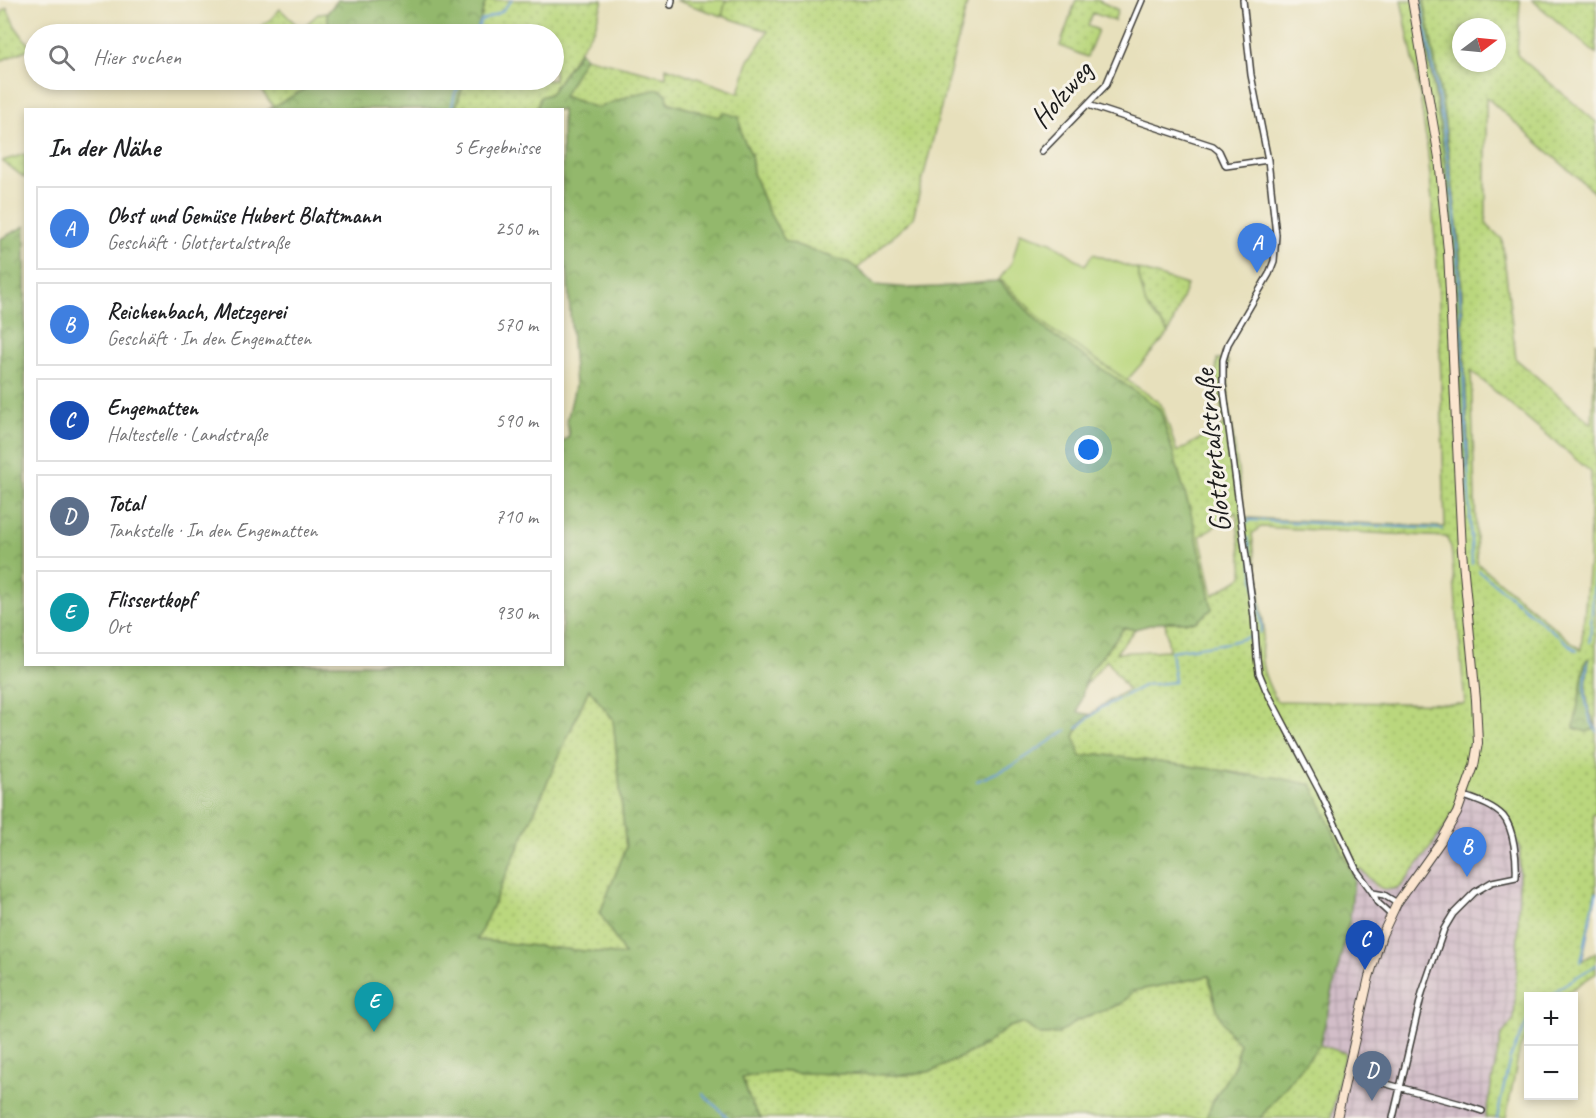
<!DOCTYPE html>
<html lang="de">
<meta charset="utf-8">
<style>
:root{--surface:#fff;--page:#f2f2f2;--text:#202124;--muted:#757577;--line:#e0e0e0;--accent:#b5179e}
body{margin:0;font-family:Caveat,sans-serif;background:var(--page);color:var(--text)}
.controls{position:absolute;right:18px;bottom:18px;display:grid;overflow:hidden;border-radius:0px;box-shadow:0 3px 9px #0003}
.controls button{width:54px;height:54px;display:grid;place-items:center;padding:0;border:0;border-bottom:2px solid var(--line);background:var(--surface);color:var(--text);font:30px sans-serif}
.compass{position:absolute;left:1452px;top:18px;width:54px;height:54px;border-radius:50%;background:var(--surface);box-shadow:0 3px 9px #0003;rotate:74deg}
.you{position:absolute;left:1089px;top:450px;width:21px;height:21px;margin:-15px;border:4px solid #fff;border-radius:50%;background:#1a73e8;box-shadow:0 0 0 9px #1a73e833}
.badge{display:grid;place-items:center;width:39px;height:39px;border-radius:50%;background:var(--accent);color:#fff;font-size:20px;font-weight:700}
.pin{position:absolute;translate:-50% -50px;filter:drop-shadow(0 2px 3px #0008)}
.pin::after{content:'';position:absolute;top:32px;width:21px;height:18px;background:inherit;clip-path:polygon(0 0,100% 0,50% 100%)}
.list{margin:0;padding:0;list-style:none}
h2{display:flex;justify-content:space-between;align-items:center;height:78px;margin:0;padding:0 24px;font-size:26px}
h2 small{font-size:20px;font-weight:400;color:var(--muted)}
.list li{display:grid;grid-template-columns:39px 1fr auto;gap:18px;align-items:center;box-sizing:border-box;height:84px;margin:0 12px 12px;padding:0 12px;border:2px solid var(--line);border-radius:0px}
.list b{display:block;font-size:22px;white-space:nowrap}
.list p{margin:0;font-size:20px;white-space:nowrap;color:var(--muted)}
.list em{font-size:20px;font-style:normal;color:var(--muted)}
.icon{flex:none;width:33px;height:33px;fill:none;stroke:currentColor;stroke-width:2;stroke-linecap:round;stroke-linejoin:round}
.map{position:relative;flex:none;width:1596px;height:1118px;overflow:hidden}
.search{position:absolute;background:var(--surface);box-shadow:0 3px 9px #0003;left:24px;top:24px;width:540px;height:66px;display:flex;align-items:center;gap:15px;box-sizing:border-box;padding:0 21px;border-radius:33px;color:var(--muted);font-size:22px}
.panel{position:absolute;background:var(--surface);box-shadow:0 3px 9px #0003;left:24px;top:108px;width:540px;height:558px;border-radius:0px}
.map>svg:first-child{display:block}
</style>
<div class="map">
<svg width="1596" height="1118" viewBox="0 0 1596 1118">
<defs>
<pattern id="industrial-grid" width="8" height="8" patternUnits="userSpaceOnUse" patternTransform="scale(1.5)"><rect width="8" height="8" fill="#d2bdc8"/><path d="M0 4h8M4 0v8" fill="none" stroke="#b4a2ab"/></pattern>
<pattern id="grass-dots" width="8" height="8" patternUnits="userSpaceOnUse" patternTransform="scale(1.5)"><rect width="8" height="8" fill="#bad77d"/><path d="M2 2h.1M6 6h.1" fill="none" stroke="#9fb86b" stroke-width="1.8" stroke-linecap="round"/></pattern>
<pattern id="forest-crowns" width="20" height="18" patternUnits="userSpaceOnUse" patternTransform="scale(1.5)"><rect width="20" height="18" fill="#93b86c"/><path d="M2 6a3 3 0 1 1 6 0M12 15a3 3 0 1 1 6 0" fill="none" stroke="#779558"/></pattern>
<pattern id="cemetery-stones" width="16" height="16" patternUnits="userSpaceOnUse" patternTransform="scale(1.5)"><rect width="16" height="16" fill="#bad77d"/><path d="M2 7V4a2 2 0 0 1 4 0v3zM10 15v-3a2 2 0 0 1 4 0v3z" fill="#9fb86b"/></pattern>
</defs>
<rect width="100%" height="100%" fill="#f7f3e8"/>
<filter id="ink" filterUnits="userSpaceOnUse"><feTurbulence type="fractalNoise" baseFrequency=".0167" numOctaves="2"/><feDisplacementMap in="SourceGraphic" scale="12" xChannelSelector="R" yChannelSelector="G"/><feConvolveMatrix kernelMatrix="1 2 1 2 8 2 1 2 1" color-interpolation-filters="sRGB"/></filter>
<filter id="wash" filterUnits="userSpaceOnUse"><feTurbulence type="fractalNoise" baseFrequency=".008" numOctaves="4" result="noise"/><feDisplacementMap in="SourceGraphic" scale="24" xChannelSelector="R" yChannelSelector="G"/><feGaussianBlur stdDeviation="1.35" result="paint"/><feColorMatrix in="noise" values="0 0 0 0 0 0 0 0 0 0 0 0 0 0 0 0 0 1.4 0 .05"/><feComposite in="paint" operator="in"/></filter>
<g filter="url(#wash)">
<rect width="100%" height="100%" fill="#e7e0bc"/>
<path fill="url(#industrial-grid)" d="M1463,787L1506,812L1520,849L1517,965L1514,1019L1501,1036L1487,1114L1485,1118H1331L1345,1053L1320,1045L1350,918L1355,873L1361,869L1377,888L1386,890L1402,885L1450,817Z"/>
<path fill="url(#grass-dots)" stroke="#6b7a4c" stroke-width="1.5" fill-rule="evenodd" d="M486,0H603L595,27L550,94L540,97L537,109L455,110L465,80H554V34H476Z
M726,0H968L913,218L857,269L852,264L785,241L766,207L753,173L751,154L742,136L739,117L719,118L668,102L667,94H635L597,108L563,96L585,57L666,77V67L739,93L748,62L768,31L722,16Z
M1076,0H1097L1118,10L1114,21L1093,13L1088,26L1098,30L1087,57L1060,46Z
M1401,0H1418C1433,82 1448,165 1454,249C1460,321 1460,395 1462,468L1469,467L1460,248L1443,107L1424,0H1520L1517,55L1596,122V194L1486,97V221L1488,226L1502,239L1516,359L1592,424L1596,342V725C1583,703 1586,684 1589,659H1587L1585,663L1574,728L1587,732L1596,728V814L1593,815L1596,843V893L1582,961L1596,952V973L1562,996H1528V1034L1520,1048L1506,1118H1485L1501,1036L1514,1019L1517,965L1520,849L1506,812L1464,788C1451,825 1425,854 1402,885C1383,897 1373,883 1361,869L1355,873L1354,878L1312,785L1219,770L1098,754L1081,757L1074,736C1086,714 1106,702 1128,690L1107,660L1086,684L1087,675L1124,628L1135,629L1116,653L1169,650L1165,622H1196L1212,609L1194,524L1161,412L1156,406L1050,333L998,281H1002L1052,330L1158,401L1164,411L1177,452L1224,425L1216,374L1217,359L1228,361V402L1245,520L1249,518L1445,527L1438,277L1428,153L1419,89ZM1461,27H1497V63H1461ZM1471,371L1591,472L1589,562L1581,650L1477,563ZM1236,512L1243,573L1242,577L1213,595L1200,536ZM1261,527L1446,537L1451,547L1465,704L1277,701C1262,675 1258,658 1264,629L1252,534Z
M1532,0H1596V54Z
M7,8L15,26L31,48L0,61V14Z
M280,9L301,29L318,14L327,13L330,34H262L257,29L270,20Z
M253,80H321L274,107Z
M25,154V178L2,161Z
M1137,269L1187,285L1169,333L1146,306Z
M589,689L613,719L626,848L600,913L625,955L477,940Z
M1209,976C1213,1003 1220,1024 1239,1044L1235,1065L1213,1101L1206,1118H761L752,1105L742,1078C757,1074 780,1069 795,1073L905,1075L933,1071L983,1046L1009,1027L1022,1023L1041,1035L1058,1034L1076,1021L1121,1004L1134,991Z
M1320,1045L1345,1053L1331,1118H1260Z"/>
<path fill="url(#forest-crowns)" stroke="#586a44" stroke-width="1.5" fill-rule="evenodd" d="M338,0H486L476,34H330L327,13Z
M1418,0H1424L1443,107L1460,248L1469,467L1461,468L1454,249L1438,108Z
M580,51L585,57L563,96L597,108L635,94L659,89L667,94L668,103L719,117L723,112L739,117L742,136L751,154L753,173L766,207L785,241L852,264L875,285L911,288L939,287L998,281L1050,333L1156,406L1161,412L1194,524L1212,609L1196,622H1161L1135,629L1124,628L1087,675L1078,712L1091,715L1080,724L1074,736L1081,757L1098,754L1219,770L1242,775L1275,777L1312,785L1315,791L1354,878L1350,918L1320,1045L1260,1118H1206L1213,1101L1235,1065L1239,1044C1216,1019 1216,1007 1209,976L1134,991L1121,1004L1077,1021L1058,1034L1041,1035L1022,1023L1009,1027L983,1046L933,1071L905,1075L795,1073C781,1069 757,1074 742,1078L752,1105L761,1118H0V239L25,226L26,664H562V443L569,436L567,421L575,386L567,268L562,270V110L537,109L540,97L550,94ZM589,689L613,719L626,848L600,913L625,955L477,940Z
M321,80H465L455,109H269Z
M1589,658L1585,688L1590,715L1596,728L1587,732L1574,728L1585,662Z"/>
<path fill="url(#cemetery-stones)" stroke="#6b7a4c" stroke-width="1.5" d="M675,0H726L722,16Z"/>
<path fill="#bad77d" stroke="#6b7a4c" stroke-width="1.5" d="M1020,232L1051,242L1085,265L1093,254L1137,269L1146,306L1169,333L1127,380L1052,330L1002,281H998L1012,262Z"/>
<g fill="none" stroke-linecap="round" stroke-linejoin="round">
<path stroke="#6c9fd7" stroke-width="2" d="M1420,0L1442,119L1455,214L1461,310L1472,564
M475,34L481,21L501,12L512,0
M451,110L455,93L463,80
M1248,523L1249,520L1442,529
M1248,538L1262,628L1260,633
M1479,571L1577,651
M1590,642L1596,548
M1588,661C1584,686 1583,708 1596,731
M1077,728L1101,708L1145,685L1175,682L1171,651L1227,643L1252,636
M977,781L1012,766L1067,730
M1581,962L1596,893
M1550,996L1562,986L1596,965
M703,1094L728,1118
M1497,1118L1510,1058L1528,1020"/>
</g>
</g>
<g filter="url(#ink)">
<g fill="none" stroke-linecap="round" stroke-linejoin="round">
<defs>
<path id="minor" d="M1243,0L1251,75L1268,160L1276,235L1274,261L1269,274L1228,344L1223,360V384L1254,617L1257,658L1259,673L1266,690L1320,792L1357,871L1373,893L1377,902L1390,914
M671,5L672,0
M1088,105L1213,146L1219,151L1226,166L1268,160
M1042,151L1106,85L1142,0
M1373,893L1384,895L1397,903
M1346,1073L1461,1104L1482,1111
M1393,1118L1422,993L1444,929L1453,914L1475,892L1492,882L1516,877C1517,861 1514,828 1503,816C1492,805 1478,801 1464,796"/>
<path id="secondary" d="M1337,1118L1369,977L1382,935L1397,903L1441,841L1457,813L1474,766L1478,743L1476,700L1462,551L1448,251L1439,158L1412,0"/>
</defs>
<use href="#minor" stroke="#3a3934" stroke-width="8"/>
<use href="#secondary" stroke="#3a3934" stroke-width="10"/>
<use href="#minor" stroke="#fff" stroke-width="5"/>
<use href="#secondary" stroke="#fbe5cf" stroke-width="8"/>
</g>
</g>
<g text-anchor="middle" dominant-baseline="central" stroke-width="6" stroke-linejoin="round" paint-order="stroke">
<g font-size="30" fill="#1c1c1c" stroke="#f7f3e8">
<text transform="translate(1061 94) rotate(-49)">Holzweg</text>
<text transform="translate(1212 451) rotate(-96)">Glottertalstraße</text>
</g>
</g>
</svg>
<div class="controls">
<button>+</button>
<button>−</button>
</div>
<svg class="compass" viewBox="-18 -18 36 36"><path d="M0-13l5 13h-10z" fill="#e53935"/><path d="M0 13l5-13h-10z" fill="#757577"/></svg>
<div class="you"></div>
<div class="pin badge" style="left:1257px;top:273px;background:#3f7fe0">A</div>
<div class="pin badge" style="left:1467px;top:877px;background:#3f7fe0">B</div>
<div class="pin badge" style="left:1365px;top:970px;background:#1a4fb4">C</div>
<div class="pin badge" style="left:1372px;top:1101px;background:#5c6f8a">D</div>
<div class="pin badge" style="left:374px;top:1032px;background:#0f9aa8">E</div>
<div class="search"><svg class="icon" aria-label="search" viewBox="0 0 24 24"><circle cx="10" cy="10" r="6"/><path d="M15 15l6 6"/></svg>Hier suchen</div>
<section class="panel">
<h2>In der Nähe<small>5 Ergebnisse</small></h2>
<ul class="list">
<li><span class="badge" style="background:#3f7fe0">A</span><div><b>Obst und Gemüse Hubert Blattmann</b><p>Geschäft · Glottertalstraße</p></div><em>250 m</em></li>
<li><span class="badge" style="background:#3f7fe0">B</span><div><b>Reichenbach, Metzgerei</b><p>Geschäft · In den Engematten</p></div><em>570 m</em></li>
<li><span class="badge" style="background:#1a4fb4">C</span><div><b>Engematten</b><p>Haltestelle · Landstraße</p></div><em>590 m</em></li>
<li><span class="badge" style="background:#5c6f8a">D</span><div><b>Total</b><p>Tankstelle · In den Engematten</p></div><em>710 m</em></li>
<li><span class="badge" style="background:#0f9aa8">E</span><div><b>Flissertkopf</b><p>Ort</p></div><em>930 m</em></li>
</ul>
</section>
</div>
